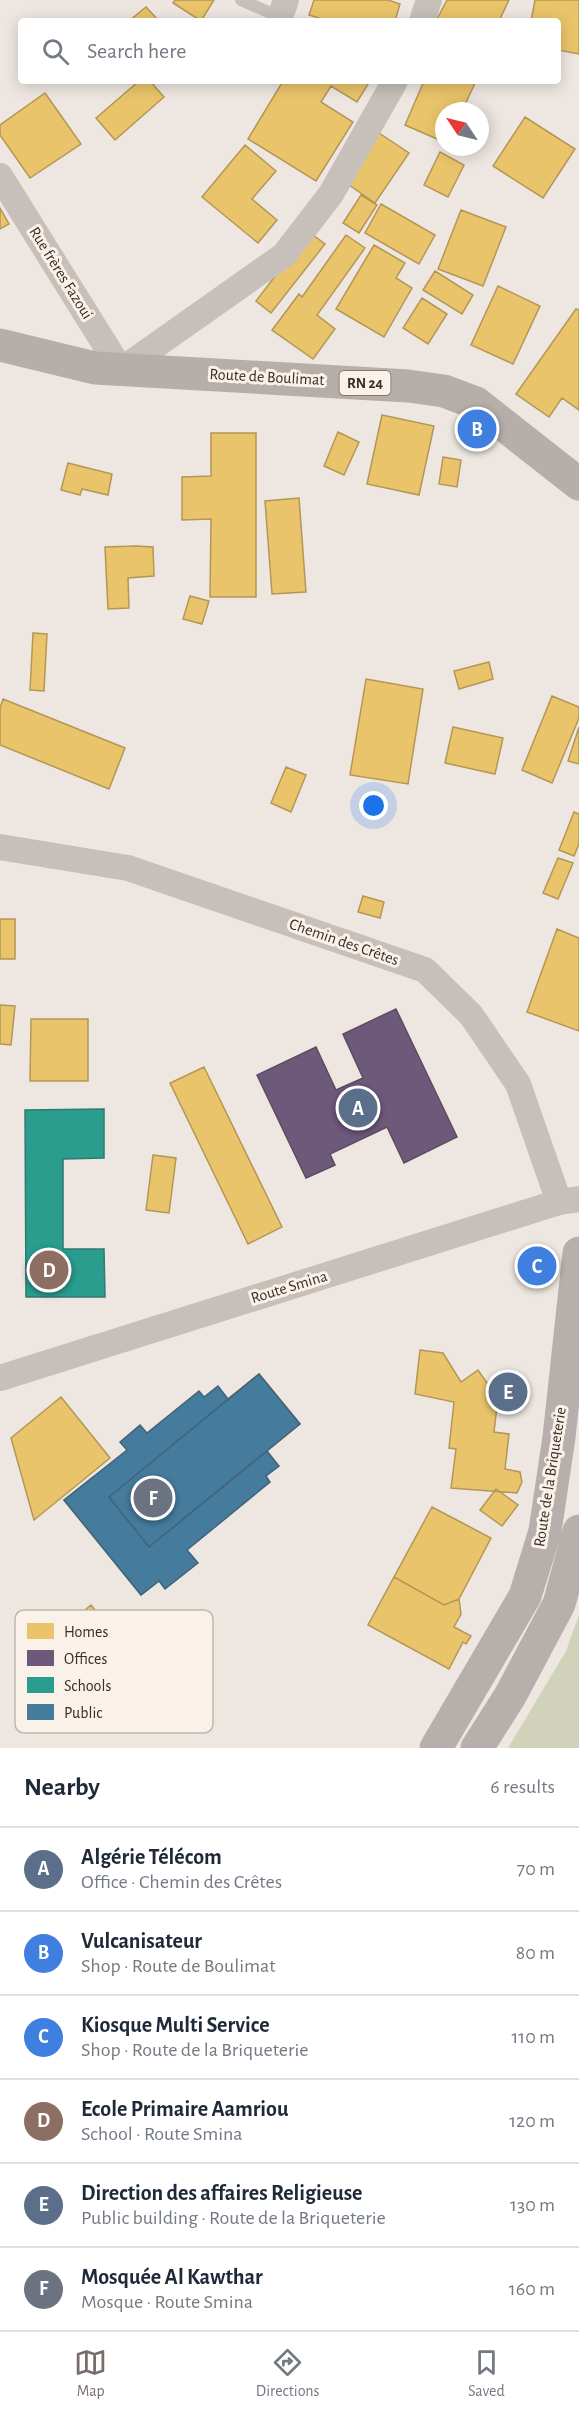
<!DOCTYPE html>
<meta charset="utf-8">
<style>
:root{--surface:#fff;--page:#f2f2f3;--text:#1f2937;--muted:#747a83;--line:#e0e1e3;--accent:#786d69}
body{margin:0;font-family:"Alegreya Sans",sans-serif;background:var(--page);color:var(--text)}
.compass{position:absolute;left:435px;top:102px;width:54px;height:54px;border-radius:50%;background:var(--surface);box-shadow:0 3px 15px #0003;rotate:305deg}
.you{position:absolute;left:374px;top:806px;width:21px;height:21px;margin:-15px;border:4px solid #fff;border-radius:50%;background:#1a73e8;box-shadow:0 0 0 9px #1a73e833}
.badge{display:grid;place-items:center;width:39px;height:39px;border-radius:50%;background:var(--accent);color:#fff;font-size:20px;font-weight:700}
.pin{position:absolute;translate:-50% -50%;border:3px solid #fff;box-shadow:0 2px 6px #0006}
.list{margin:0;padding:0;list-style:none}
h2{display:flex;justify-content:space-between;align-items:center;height:78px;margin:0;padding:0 24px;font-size:26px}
h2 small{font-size:20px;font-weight:400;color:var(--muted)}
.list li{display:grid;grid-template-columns:39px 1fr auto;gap:18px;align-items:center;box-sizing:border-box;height:84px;padding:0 24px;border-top:2px solid var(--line)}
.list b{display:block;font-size:22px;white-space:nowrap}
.list p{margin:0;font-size:20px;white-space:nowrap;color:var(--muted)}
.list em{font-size:20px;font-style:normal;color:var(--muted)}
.icon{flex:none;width:33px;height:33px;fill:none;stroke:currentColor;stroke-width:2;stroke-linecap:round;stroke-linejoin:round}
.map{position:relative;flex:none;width:579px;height:1748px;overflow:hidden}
.search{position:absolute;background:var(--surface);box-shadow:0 3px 15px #0003;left:18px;right:18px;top:18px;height:66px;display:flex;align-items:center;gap:15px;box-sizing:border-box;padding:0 21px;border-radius:6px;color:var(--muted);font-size:22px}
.sheet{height:582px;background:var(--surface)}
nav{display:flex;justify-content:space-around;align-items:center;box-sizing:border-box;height:84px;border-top:2px solid var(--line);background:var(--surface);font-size:16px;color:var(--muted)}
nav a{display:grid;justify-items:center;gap:3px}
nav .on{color:var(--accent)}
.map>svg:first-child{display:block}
</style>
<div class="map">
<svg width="579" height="1748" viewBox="0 0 579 1748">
<rect width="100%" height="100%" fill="#eee7e1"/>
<path fill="#d0d3ba" d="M579,1615V1748H508L566,1651Z"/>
<path fill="#e9c46a" stroke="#b49656" stroke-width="1.5" d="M175,0H214L201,21L173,3Z
M314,0H388L400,4L395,21H328L309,15Z
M447,0H509L499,21H436Z
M535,0H579V54L558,50V21H531Z
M146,7L159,21H129Z
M139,81H150L164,97L115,140L96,118Z
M283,81H370L357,102L331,86L321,102L353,122L316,181L248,139Z
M424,81H476L462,111H444V142L405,125Z
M45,93L81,144L30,178L0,135V125Z
M525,117L575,149L543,198L493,166Z
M376,131L409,153L375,203L342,180Z
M245,145L276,171L252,199L277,220L258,243L202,197Z
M440,152L464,165L448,197L424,185Z
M361,195L377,205L359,233L343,223Z
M381,204L435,235L419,264L365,233Z
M0,208L9,224L0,229Z
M461,210L506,227L483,286L438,269Z
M309,232L325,244L271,313L256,301Z
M346,235L365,248L317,315L335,329L313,359L272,330L299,294L302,297Z
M374,245L405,263L396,278L412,288L384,337L336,309Z
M435,271L473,295L462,314L423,290Z
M498,286L540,306L513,364L471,345Z
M422,298L447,314L428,344L403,328Z
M576,309L579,310V410L562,398L549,417L516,394Z
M382,415L434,426L419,495L367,484Z
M338,432L359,442L344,475L324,466Z
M211,433H256V597H210L211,519L182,520V477L211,476Z
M443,457L461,460L457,487L439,484Z
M68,463L112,474L108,495L82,489L80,495L61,490Z
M299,498L306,592L272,594L265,501Z
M136,546L153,547L154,576L128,578L129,608L108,609L105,547Z
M190,596L209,601L202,624L183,619Z
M33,633L47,634L44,691L30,690Z
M489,662L493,679L459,689L454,671Z
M366,679L423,689L408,784L350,775Z
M552,696L579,707V718L552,783L522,770Z
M3,699L125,748L109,789L0,745V708Z
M453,727L503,738L495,774L445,763Z
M579,727V764L568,761Z
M286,767L306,775L291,812L271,803Z
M574,812L579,814V844L574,856L559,850Z
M558,858L573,863L558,899L543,893Z
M363,896L384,902L380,918L358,912Z
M0,919H15V959H0Z
M557,929L579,938V1031L527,1012Z
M0,1005L15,1006L11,1045L0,1044Z
M31,1019H88V1081H30Z
M204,1067L282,1227L248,1244L170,1083Z
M153,1155L176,1158L169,1213L146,1210Z
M420,1350L443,1353L461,1382L478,1370L487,1383L497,1379L508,1383L507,1403L497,1406L494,1432L509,1434L505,1469L520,1472L522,1482L517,1493L451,1488L456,1449L449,1448L454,1402L415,1394Z
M259,1374L300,1424L198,1506L158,1456Z
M259,1375L268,1386L257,1396L248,1384Z
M252 1385a6 6 0 1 1 12 0a6 6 0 1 1-12 0Z
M61,1397L110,1458L34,1520L11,1438Z
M289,1412L298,1424L287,1432L277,1421Z
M214 1434a22 22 0 1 1 44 0a22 22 0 1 1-44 0Z
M282 1422a6 6 0 1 1 12 0a6 6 0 1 1-12 0Z
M189 1453a8 8 0 1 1 16 0a8 8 0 1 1-16 0Z
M200 1467a8 8 0 1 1 16 0a8 8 0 1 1-16 0Z
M93,1477L167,1568L163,1571L166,1575L141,1595L64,1500Z
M496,1489L518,1505L502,1526L480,1510Z
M432,1507L491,1538L459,1599L444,1605L394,1577Z
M394,1577L444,1605L459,1599L461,1614L454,1627L471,1636L466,1644L463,1642L449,1669L368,1625Z
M91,1605L108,1626L91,1641L74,1619Z"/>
<path fill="#6d597a" stroke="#5d4c61" stroke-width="1.5" d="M396,1009L457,1137L404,1163L387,1127L330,1154L335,1165L306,1178L257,1075L316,1047L336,1090L363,1078L343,1034Z"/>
<path fill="#2a9d8f" stroke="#2e7b70" stroke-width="1.5" d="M104,1109V1158L63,1159V1249H104L105,1297H26L25,1110Z"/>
<path fill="#457b9d" stroke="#41637a" stroke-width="1.5" d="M259,1374L300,1424L149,1547L109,1497Z
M259,1374L300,1424L267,1451L279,1466L266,1476L270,1482L187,1550L198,1563L165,1589L159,1581L141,1595L64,1500L127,1450L120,1442L140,1425L147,1433L199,1391L204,1397L218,1386L228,1399Z"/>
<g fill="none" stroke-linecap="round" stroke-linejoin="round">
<path stroke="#c6bfba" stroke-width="12" d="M241,0L282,18"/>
<path stroke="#c6bfba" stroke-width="26" d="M280,17L286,0
M422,21L429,0
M0,176L121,370L284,255L331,194L395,81
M0,847L128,868L425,970L471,1015L518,1084L559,1202
M0,1378L559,1202L579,1199"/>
<path stroke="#b7afab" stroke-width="33" d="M436,1748L525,1596L545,1531L559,1437L579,1253
M477,1748L510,1696L559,1604L579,1531"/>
<path stroke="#b6aea9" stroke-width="33" d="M0,345L95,368L408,386L444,391L476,403L579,484"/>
</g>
<g text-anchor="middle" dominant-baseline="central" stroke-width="6" stroke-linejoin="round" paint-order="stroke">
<rect fill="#faf1e9" stroke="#726762" stroke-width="1.5" x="339.5" y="371" width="51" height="24" rx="4.5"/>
<g font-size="15" font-weight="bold" fill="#382c28">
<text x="365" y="383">RN 24</text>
</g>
<g font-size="16" fill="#382c28" stroke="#faf1e9">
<text transform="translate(61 273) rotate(58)">Rue frères Fazoui</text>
<text transform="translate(267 377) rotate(3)">Route de Boulimat</text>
<text transform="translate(344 942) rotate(19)">Chemin des Crêtes</text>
<text transform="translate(289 1287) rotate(-17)">Route Smina</text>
<text transform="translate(550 1477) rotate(-81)">Route de la Briqueterie</text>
</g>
</g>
<rect x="15" y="1610" width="198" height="123" rx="9" fill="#faf1e9" stroke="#c0b6af" stroke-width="1.5"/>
<rect x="27" y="1623" width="27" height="16" fill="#e9c46a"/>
<rect x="27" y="1650" width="27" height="16" fill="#6d597a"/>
<rect x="27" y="1677" width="27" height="16" fill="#2a9d8f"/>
<rect x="27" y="1704" width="27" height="16" fill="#457b9d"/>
<g font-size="16" fill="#382c28">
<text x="64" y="1637">Homes</text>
<text x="64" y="1664">Offices</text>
<text x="64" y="1691">Schools</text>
<text x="64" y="1718">Public</text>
</g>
</svg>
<svg class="compass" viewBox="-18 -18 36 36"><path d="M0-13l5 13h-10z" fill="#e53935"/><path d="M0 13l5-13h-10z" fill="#747a83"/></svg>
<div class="you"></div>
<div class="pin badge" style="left:358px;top:1108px;background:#5c6f8a">A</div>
<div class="pin badge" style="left:477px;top:429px;background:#3f7fe0">B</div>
<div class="pin badge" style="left:537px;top:1266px;background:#3f7fe0">C</div>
<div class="pin badge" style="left:49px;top:1270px;background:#8d6e63">D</div>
<div class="pin badge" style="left:508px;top:1392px;background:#5c6f8a">E</div>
<div class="pin badge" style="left:153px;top:1498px;background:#6b7280">F</div>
<div class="search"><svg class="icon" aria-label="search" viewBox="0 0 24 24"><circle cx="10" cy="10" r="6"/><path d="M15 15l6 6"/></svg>Search here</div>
</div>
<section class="sheet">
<h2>Nearby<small>6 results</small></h2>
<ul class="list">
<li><span class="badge" style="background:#5c6f8a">A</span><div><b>Algérie Télécom</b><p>Office · Chemin des Crêtes</p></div><em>70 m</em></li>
<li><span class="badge" style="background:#3f7fe0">B</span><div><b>Vulcanisateur</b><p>Shop · Route de Boulimat</p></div><em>80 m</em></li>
<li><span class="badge" style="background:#3f7fe0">C</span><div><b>Kiosque Multi Service</b><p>Shop · Route de la Briqueterie</p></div><em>110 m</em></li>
<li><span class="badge" style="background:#8d6e63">D</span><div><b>Ecole Primaire Aamriou</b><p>School · Route Smina</p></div><em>120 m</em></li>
<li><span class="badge" style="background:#5c6f8a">E</span><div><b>Direction des affaires Religieuse</b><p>Public building · Route de la Briqueterie</p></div><em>130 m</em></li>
<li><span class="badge" style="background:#6b7280">F</span><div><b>Mosquée Al Kawthar</b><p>Mosque · Route Smina</p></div><em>160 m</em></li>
</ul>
</section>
<nav>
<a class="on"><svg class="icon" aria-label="map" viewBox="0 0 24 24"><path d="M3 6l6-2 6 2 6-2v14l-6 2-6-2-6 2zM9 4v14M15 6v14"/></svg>Map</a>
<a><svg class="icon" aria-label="directions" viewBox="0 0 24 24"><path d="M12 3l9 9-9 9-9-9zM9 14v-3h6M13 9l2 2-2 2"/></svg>Directions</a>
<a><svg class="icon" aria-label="saved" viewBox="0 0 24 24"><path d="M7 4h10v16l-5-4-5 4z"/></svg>Saved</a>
</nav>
